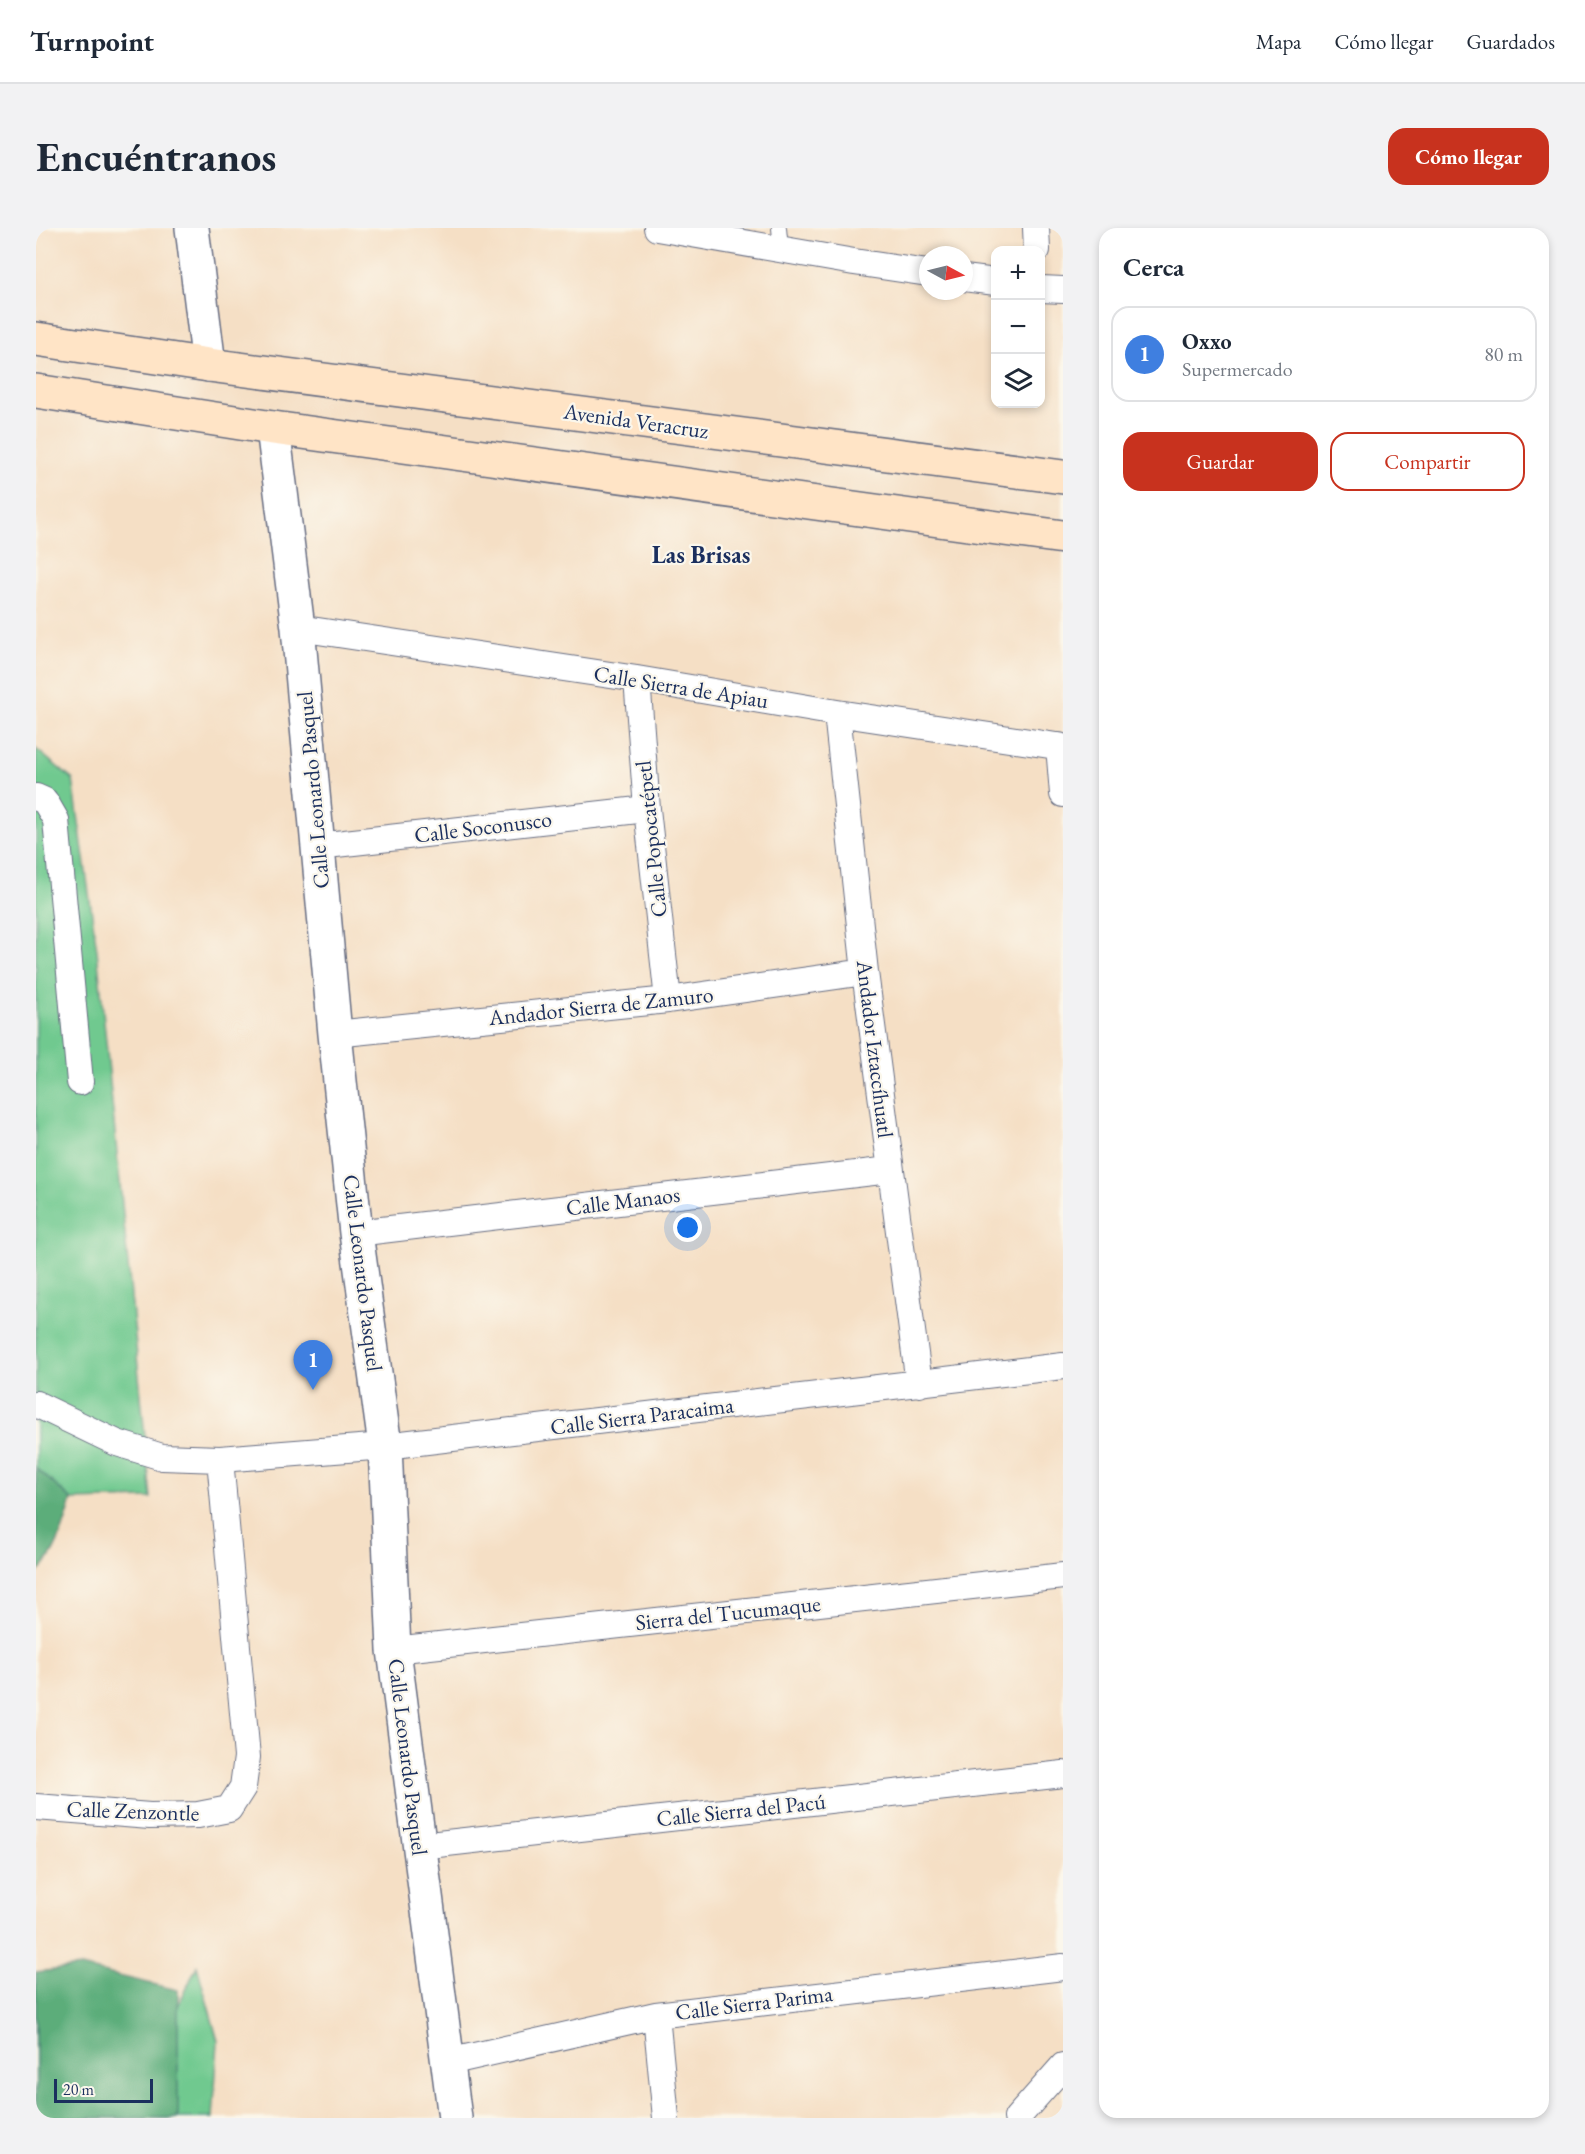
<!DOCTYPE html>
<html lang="es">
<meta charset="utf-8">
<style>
:root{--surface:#fff;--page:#f2f2f3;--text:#1f2937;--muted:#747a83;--line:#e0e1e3;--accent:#c8321e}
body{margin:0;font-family:"EB Garamond",serif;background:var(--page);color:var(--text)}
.controls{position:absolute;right:18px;top:18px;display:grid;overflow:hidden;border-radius:12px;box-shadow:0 3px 9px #0003}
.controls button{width:54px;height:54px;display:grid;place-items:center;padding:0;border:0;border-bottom:2px solid var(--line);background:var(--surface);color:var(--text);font:30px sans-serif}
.compass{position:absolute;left:883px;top:18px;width:54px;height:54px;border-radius:50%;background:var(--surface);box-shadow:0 3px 9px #0003;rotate:97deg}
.scale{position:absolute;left:18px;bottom:15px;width:99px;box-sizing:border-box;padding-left:6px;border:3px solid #1b2f5e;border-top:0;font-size:16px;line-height:21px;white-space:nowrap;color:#1b2f5e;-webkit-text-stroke:4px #fbf7ec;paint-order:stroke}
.you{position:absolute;left:652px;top:1000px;width:21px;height:21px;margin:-15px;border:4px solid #fff;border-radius:50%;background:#1a73e8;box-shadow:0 0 0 9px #1a73e833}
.badge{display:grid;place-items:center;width:39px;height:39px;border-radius:50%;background:var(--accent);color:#fff;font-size:20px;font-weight:700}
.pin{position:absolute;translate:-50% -50px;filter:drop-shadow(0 2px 3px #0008)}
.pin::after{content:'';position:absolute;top:32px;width:21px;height:18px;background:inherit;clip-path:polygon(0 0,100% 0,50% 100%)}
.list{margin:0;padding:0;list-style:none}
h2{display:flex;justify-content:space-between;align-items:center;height:78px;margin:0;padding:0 24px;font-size:26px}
h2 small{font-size:20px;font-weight:400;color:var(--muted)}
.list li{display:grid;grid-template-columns:39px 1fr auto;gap:18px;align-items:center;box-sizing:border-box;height:96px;margin:0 12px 12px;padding:0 12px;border:2px solid var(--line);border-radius:18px}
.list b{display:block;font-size:22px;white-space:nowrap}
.list p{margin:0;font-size:20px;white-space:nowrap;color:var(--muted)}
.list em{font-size:20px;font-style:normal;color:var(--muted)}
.actions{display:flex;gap:12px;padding:18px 24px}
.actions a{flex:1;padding:14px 0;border:2px solid var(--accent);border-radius:18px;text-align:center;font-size:21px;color:var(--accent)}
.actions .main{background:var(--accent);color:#fff}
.icon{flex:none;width:33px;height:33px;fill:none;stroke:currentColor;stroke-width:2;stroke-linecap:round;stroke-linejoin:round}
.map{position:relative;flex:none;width:1027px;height:1890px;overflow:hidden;border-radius:18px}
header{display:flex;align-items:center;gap:36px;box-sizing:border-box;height:84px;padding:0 30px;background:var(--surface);border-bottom:2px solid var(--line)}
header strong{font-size:28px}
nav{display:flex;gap:33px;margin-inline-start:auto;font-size:21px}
.intro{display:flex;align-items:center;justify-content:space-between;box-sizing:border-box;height:144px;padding:0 36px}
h1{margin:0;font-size:42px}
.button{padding:15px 27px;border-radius:18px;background:var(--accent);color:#fff;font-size:21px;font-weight:700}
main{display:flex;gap:36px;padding:0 36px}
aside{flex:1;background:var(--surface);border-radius:18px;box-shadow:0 3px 9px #0003}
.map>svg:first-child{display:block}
</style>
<header>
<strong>Turnpoint</strong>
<nav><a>Mapa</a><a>Cómo llegar</a><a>Guardados</a></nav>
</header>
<div class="intro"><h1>Encuéntranos</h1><a class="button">Cómo llegar</a></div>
<main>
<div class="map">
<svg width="1027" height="1890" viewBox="0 0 1027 1890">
<rect width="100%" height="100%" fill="#fbf7ec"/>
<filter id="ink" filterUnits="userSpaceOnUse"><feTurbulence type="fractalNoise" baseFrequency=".0167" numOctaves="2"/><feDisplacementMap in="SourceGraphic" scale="12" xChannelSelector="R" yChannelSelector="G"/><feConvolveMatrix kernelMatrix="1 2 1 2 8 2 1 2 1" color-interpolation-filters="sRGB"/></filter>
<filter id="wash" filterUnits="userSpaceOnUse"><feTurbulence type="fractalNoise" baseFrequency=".008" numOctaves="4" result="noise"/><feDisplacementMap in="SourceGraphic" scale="24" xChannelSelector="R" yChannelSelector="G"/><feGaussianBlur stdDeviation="1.35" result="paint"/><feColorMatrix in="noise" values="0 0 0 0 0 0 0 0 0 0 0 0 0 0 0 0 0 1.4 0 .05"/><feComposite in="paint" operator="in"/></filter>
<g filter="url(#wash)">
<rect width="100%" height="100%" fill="#f5dfc5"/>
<path fill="#70c98f" stroke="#467c76" stroke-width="1.5" d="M0,521L37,552L61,722L115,1270L36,1272L0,1240Z
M161,1738L182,1813L177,1890H0V1797L122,1820Z"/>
<path fill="#5cad7a" stroke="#3c6e6c" stroke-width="1.5" d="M0,1240L36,1272C29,1297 20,1328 0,1346Z
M45,1739L142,1762V1890H0V1744Z"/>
</g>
<g filter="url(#ink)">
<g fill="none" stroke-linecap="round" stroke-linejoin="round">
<defs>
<path id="service" d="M743,0L745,21"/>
<path id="minor" d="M621,0L818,34L892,45
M1000,0L1001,22
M928,50L960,54
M1005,61L1027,62
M262,400L601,451L801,485L1027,519
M601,451L611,581L632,772
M801,485L829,744L883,1156
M1023,518L1027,566
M0,569L9,573L20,592L44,854
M282,618L611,581
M299,806L632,772L829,744
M320,1005L854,942
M0,1176L81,1215L126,1229L184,1231L349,1218L1027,1138
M358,1422L1027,1348
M0,1579L114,1588L162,1587L193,1581L207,1559L211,1529L184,1231
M384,1618L1027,1546
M620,1787L630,1890
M412,1834L620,1787L1027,1739
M981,1890L1027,1838"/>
<path id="tertiary" d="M156,0L173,137
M237,200L262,400L299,806L320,1005L349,1218L358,1422L419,1890"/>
<path id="secondary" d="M0,111L173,137L1027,249
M0,163L237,200L1027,309"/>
</defs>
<use href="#service" stroke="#676d82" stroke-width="16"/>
<use href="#minor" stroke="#676d82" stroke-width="28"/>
<use href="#tertiary" stroke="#676d82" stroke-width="36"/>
<use href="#secondary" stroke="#676d82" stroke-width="36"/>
<use href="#service" stroke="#fff" stroke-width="14"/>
<use href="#minor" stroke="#fff" stroke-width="26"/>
<use href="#tertiary" stroke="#fff" stroke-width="33"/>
<use href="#secondary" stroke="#ffe4c6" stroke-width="33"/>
</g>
</g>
<g text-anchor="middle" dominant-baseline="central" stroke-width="4.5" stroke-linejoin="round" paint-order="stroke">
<g font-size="22" fill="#1b2f5e" stroke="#fbf7ec">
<text transform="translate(600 193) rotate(8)">Avenida Veracruz</text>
<text transform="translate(645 459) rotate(9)">Calle Sierra de Apiau</text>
<text transform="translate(277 562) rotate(-95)">Calle Leonardo Pasquel</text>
<text transform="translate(447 599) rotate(-7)">Calle Soconusco</text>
<text transform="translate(615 611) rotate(-96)">Calle Popocatépetl</text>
<text transform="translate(565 778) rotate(-6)">Andador Sierra de Zamuro</text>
<text transform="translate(839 821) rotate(83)">Andador Iztaccíhuatl</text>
<text transform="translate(587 973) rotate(-7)">Calle Manaos</text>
<text transform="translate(327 1045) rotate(83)">Calle Leonardo Pasquel</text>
<text transform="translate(606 1188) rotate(-7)">Calle Sierra Paracaima</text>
<text transform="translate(692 1385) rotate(-6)">Sierra del Tucumaque</text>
<text transform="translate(372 1529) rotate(83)">Calle Leonardo Pasquel</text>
<text transform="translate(705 1582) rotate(-6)">Calle Sierra del Pacú</text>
<text transform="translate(97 1583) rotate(2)">Calle Zenzontle</text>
<text transform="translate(718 1775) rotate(-7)">Calle Sierra Parima</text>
</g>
<g font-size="24" font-weight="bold" fill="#1b2f5e" stroke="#fbf7ec">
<text x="665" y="326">Las Brisas</text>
</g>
</g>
</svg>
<div class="controls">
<button>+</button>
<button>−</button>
<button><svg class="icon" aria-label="layers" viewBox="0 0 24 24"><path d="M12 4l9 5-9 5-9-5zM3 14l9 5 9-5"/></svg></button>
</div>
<svg class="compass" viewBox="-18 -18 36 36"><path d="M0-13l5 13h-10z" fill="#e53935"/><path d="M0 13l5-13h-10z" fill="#747a83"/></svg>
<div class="scale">20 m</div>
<div class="you"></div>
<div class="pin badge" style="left:277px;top:1162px;background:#3f7fe0">1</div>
</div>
<aside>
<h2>Cerca<small></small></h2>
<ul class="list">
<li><span class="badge" style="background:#3f7fe0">1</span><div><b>Oxxo</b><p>Supermercado</p></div><em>80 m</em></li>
</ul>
<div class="actions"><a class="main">Guardar</a><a>Compartir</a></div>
</aside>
</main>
